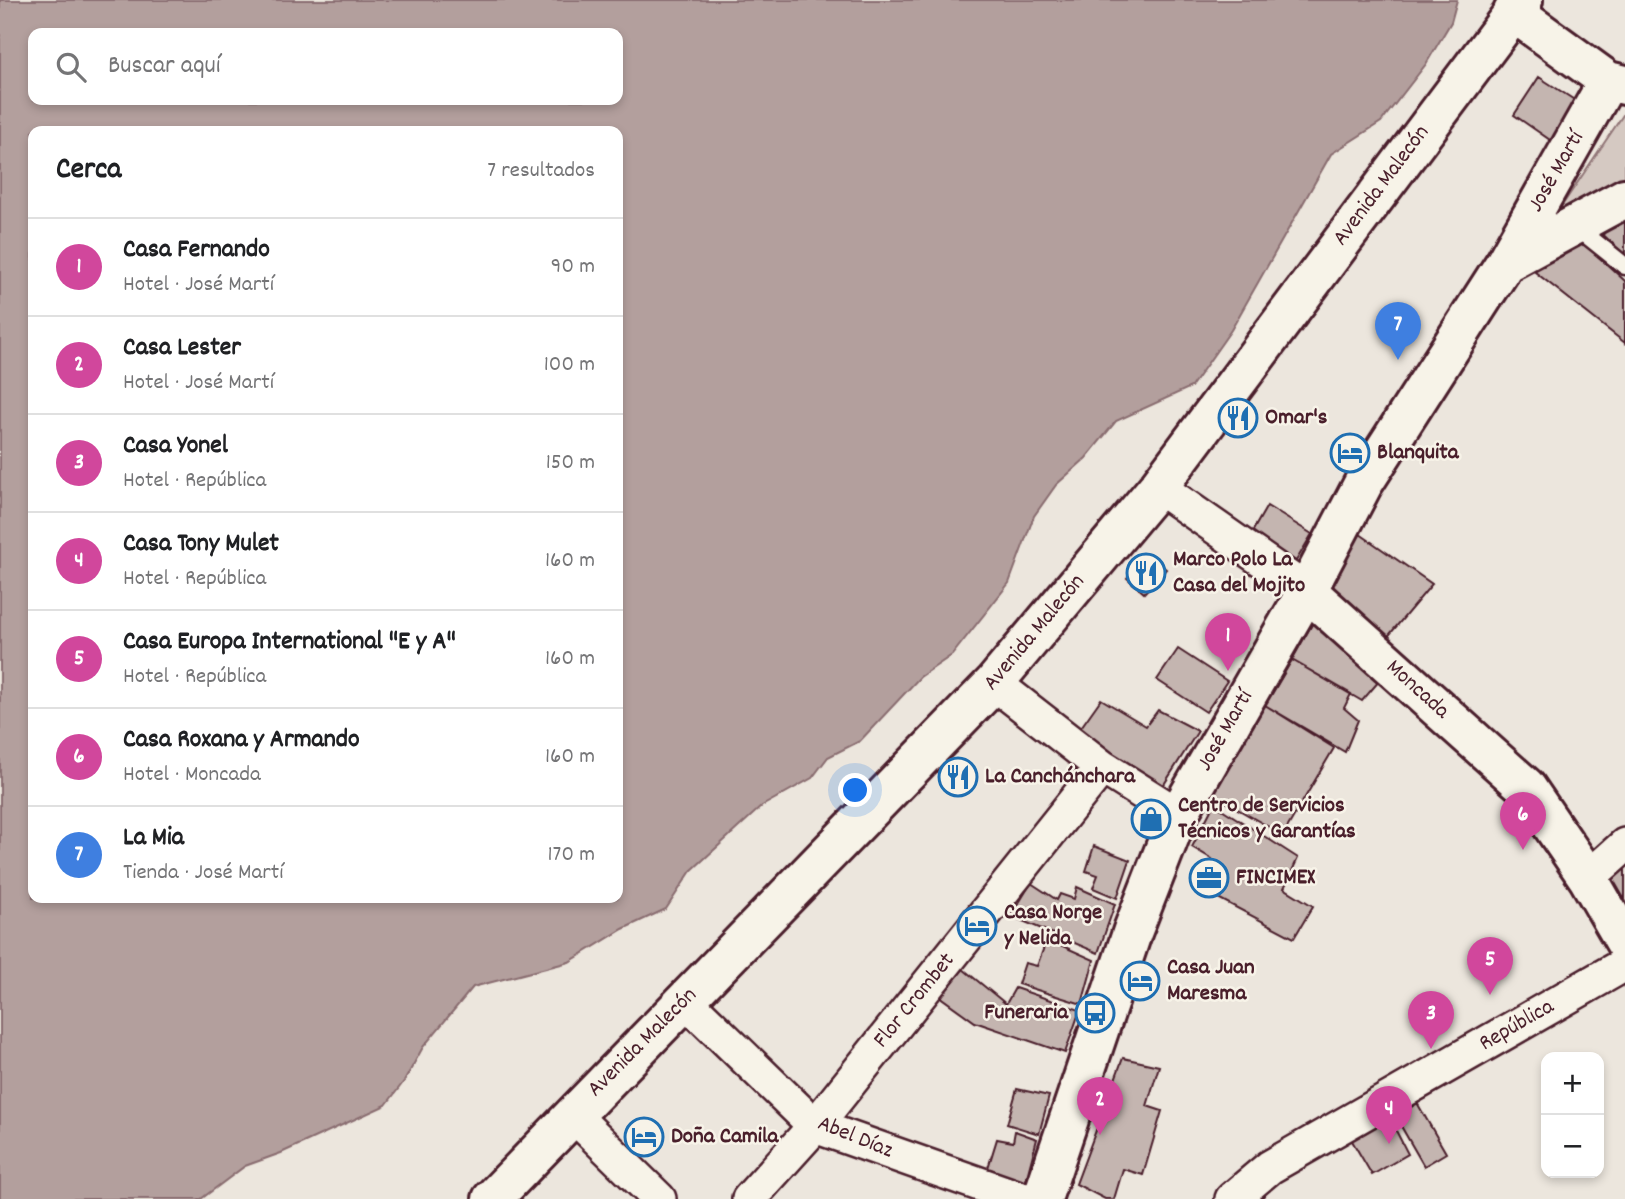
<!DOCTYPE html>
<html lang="es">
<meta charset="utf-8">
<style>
:root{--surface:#fff;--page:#f2f2f2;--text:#202124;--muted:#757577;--line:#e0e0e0;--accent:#1f6fb2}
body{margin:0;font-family:Dekko,sans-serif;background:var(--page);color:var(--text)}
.controls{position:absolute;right:21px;bottom:21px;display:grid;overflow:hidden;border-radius:14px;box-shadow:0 4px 10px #0003}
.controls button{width:63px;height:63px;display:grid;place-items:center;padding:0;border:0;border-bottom:2px solid var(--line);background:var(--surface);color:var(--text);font:35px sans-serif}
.you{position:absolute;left:856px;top:791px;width:24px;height:24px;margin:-18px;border:5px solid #fff;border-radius:50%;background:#1a73e8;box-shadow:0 0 0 10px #1a73e833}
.badge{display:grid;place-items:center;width:46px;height:46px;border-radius:50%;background:var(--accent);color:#fff;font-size:23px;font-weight:700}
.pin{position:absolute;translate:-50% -58px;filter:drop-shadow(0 2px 4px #0008)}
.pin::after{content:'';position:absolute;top:37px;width:24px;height:21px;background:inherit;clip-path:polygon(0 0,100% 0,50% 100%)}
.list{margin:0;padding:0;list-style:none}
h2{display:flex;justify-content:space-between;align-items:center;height:91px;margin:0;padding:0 28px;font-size:30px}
h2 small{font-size:23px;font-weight:400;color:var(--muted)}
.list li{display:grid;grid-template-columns:46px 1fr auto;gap:21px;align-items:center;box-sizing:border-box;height:98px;padding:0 28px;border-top:2px solid var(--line)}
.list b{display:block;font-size:26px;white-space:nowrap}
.list p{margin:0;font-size:23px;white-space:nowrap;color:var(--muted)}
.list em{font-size:23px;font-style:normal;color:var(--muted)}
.icon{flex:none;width:38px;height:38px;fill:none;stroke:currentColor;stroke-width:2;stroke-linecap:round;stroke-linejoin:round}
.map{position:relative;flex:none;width:1625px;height:1199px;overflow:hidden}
.search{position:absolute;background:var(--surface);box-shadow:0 4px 10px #0003;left:28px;top:28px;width:595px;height:77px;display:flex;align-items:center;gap:18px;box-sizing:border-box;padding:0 24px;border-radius:14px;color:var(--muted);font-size:26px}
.panel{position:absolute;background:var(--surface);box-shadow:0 4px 10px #0003;left:28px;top:126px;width:595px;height:777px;border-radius:14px}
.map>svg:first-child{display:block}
</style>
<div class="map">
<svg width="1625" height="1199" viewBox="0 0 1625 1199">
<rect width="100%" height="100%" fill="#ece6dd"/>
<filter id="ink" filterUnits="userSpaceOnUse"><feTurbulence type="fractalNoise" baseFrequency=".0143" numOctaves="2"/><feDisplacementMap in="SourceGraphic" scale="14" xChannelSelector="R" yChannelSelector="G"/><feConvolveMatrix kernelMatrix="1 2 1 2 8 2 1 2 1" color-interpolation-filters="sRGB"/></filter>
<g filter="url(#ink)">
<path fill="#d5c9c2" stroke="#907476" stroke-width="2" d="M1625,112V177L1555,216Z"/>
<path fill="#b39f9d" stroke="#896c6f" stroke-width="2" fill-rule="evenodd" d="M0,0H1457L1451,22L1426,64L1381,122L1331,154L1231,330L1191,387L1116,421L1086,458L1056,485L1034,516L1009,583L952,655L920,677L860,741L828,757L812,778L762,806L691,871L666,909L623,929L569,962L473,987L423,1047L405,1080L386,1105L281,1153L245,1166L201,1199H0ZM33,33H618V100H33ZM33,131H618V898H33Z"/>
<path fill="#c4b5b0" stroke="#4a1f2b" stroke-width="2" d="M1539,77L1579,103L1553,142L1514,115Z
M1625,210V255L1597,229Z
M1578,238L1625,281V343L1530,268Z
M1267,506L1312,534L1296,561L1251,534Z
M1360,534L1432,584L1385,640L1328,590Z
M1148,554L1166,569L1144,593L1127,578Z
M1317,615L1386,673L1362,701L1292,660Z
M1178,649L1227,681L1206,712L1157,680Z
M1292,660L1351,694L1344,708L1358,720L1345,752L1265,705Z
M1101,699L1146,726L1158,710L1198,731L1161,789L1077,733Z
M1265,705L1334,748L1283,835L1213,795Z
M1214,804L1298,858L1284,888L1313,906L1294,938L1199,888L1212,859L1192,847Z
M1094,846L1130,860L1117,898L1093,888L1098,875L1086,871Z
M1625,867V921L1604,885Z
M1031,883L1057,900L1060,894L1074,899L1077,887L1115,904L1098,953L1011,916Z
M1047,939L1094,960L1082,1004L1018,984L1025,963L1037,966Z
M963,969L1006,1004L1015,988L1080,1010L1065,1053L975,1022L939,996Z
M1123,1058L1159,1066L1147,1106L1162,1111L1143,1175L1123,1169L1114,1199H1105L1076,1184Z
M1017,1089L1049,1096L1039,1134L1007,1124Z
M1416,1101L1446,1153L1424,1166L1394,1114Z
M1389,1117L1408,1154L1372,1175L1351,1139Z
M1015,1131L1037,1139L1025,1184L988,1168L997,1139L1013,1142Z"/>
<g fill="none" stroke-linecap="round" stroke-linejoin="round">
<defs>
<path id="lane" d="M1575,226L1625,266"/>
<path id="street" d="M1158,487L1307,591
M994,683L1102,767L1178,815
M1588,878L1625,845
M686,1001L815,1126L1022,1199
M572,1114L659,1199
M749,1199L815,1126L1102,767
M1232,1199L1270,1167L1625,964"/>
<path id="secondary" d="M1307,591L1526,787L1588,878L1625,942"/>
<path id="primary" d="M1513,12L1608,81L1625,85
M1505,263L1625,198
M492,1199L994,683L1158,487L1523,0
M1042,1199L1133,930L1178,815L1307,591L1363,484L1505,263L1608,81"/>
</defs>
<use href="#lane" stroke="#4a1f2b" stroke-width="21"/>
<use href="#street" stroke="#4a1f2b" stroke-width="38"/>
<use href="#secondary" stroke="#4a1f2b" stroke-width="44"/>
<use href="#primary" stroke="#4a1f2b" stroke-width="44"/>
<use href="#lane" stroke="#f7f3e8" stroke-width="16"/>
<use href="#street" stroke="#f7f3e8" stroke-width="33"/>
<use href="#secondary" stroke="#f7f3e8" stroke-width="38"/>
<use href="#primary" stroke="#f7f3e8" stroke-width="38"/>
</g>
</g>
<defs>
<symbol id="restaurant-ring" viewBox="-11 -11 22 22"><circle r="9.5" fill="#f7f3e8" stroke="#1f6fb2" stroke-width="1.5"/><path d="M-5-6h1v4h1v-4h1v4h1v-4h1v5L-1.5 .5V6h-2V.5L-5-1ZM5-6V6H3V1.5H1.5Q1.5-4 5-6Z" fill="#1f6fb2"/></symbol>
<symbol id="hotel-ring" viewBox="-11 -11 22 22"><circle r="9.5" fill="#f7f3e8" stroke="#1f6fb2" stroke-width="1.5"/><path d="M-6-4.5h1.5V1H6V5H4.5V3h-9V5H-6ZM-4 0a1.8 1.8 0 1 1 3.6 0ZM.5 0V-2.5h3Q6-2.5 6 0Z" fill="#1f6fb2"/></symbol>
<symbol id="shop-ring" viewBox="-11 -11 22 22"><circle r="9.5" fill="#f7f3e8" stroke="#1f6fb2" stroke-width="1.5"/><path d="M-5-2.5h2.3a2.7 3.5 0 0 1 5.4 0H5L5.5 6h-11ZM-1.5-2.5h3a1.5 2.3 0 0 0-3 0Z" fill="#1f6fb2"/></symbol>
<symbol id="office-ring" viewBox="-11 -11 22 22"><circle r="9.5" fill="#f7f3e8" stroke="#1f6fb2" stroke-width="1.5"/><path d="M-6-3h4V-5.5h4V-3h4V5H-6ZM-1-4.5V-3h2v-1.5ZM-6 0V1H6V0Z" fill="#1f6fb2"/></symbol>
<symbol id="bus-ring" viewBox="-11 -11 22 22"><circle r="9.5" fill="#f7f3e8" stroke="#1f6fb2" stroke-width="1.5"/><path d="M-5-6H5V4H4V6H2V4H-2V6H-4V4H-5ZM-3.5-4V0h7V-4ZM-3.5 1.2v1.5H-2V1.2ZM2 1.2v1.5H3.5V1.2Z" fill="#1f6fb2"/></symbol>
</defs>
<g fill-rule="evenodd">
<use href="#restaurant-ring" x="1216" y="396" width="44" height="44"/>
<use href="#hotel-ring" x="1328" y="431" width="44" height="44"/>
<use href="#restaurant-ring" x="1124" y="551" width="44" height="44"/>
<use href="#restaurant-ring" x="936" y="755" width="44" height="44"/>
<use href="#shop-ring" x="1129" y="797" width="44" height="44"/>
<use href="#office-ring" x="1187" y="856" width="44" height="44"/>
<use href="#hotel-ring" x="955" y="904" width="44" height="44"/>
<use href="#hotel-ring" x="1118" y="959" width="44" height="44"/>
<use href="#bus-ring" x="1073" y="991" width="44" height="44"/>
<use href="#hotel-ring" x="622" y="1115" width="44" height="44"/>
</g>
<g text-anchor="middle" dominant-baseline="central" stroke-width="5" stroke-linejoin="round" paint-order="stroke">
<g font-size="23" fill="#4a1f2b" stroke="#f7f3e8">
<text transform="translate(1557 172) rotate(-60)">José Martí</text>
<text transform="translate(1382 186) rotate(-53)">Avenida Malecón</text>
<text transform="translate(1035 633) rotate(-50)">Avenida Malecón</text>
<text transform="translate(1417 690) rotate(42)">Moncada</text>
<text transform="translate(1226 731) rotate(-60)">José Martí</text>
<text transform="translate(915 1001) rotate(-51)">Flor Crombet</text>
<text transform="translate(1517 1026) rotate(-30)">República</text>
<text transform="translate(643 1043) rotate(-45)">Avenida Malecón</text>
<text transform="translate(855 1138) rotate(22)">Abel Díaz</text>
</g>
<g font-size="23" font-weight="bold" fill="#4a1f2b" stroke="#f7f3e8" text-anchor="start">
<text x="1265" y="418">Omar's</text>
<text x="1377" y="453">Blanquita</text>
<text x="1173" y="560">Marco Polo La<tspan x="1173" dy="26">Casa del Mojito</tspan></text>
<text x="985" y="777">La Canchánchara</text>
<text x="1178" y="806">Centro de Servicios<tspan x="1178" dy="26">Técnicos y Garantías</tspan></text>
<text x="1236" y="878">FINCIMEX</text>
<text x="1004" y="913">Casa Norge<tspan x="1004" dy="26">y Nelida</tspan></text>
<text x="1167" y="968">Casa Juan<tspan x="1167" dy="26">Maresma</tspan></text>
<text x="1068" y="1013" text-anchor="end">Funeraria</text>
<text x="671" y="1137">Doña Camila</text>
</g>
</g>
</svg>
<div class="controls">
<button>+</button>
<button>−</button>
</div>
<div class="you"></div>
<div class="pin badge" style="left:1228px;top:671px;background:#d1479c">1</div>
<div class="pin badge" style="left:1100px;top:1135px;background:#d1479c">2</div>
<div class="pin badge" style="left:1431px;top:1049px;background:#d1479c">3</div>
<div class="pin badge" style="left:1389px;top:1144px;background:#d1479c">4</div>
<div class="pin badge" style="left:1490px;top:995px;background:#d1479c">5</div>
<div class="pin badge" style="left:1523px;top:850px;background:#d1479c">6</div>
<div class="pin badge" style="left:1398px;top:360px;background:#3f7fe0">7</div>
<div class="search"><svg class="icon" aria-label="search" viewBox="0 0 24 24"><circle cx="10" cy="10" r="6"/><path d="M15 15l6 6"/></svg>Buscar aquí</div>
<section class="panel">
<h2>Cerca<small>7 resultados</small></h2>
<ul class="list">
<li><span class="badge" style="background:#d1479c">1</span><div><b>Casa Fernando</b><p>Hotel · José Martí</p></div><em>90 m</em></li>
<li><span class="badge" style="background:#d1479c">2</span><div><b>Casa Lester</b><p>Hotel · José Martí</p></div><em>100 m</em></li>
<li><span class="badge" style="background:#d1479c">3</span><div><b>Casa Yonel</b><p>Hotel · República</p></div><em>150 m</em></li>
<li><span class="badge" style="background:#d1479c">4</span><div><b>Casa Tony Mulet</b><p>Hotel · República</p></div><em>160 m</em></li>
<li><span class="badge" style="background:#d1479c">5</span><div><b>Casa Europa International &quot;E y A&quot;</b><p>Hotel · República</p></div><em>160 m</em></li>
<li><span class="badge" style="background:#d1479c">6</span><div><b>Casa Roxana y Armando</b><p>Hotel · Moncada</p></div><em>160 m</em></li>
<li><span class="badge" style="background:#3f7fe0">7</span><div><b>La Mia</b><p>Tienda · José Martí</p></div><em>170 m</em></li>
</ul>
</section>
</div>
